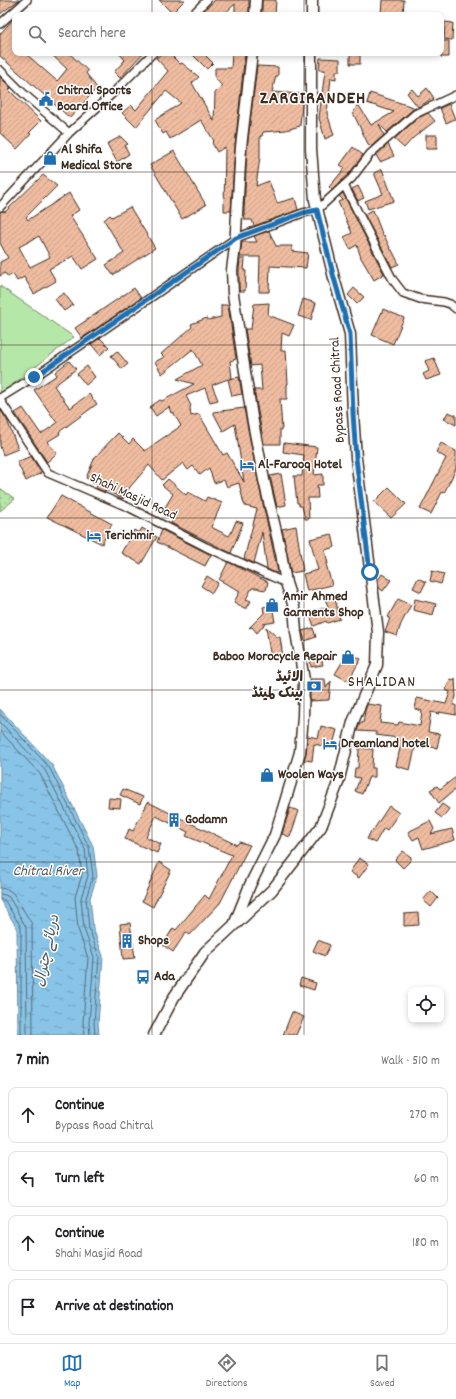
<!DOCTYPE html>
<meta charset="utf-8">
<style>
:root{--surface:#fff;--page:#f2f2f2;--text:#202124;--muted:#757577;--line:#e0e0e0;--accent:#1f6fb2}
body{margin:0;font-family:Dekko,"Playpen Sans Arabic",sans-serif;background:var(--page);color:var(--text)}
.controls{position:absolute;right:12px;bottom:12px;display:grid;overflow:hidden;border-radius:8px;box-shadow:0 2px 6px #0003}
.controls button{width:36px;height:36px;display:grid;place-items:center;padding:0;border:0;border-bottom:1px solid var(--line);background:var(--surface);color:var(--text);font:20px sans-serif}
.stop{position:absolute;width:12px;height:12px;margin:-9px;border:3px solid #1f6fb2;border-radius:50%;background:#fff}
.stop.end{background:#1f6fb2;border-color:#fff;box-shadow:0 1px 4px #0008}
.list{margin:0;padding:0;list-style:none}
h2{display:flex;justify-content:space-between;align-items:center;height:52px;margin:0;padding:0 16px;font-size:17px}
h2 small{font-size:13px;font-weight:400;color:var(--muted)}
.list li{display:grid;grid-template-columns:26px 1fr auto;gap:12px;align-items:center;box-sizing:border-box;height:56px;margin:0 8px 8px;padding:0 8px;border:1px solid var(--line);border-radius:8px}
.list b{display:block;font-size:15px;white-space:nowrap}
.list p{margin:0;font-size:13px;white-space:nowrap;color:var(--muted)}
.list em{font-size:13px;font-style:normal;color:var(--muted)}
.icon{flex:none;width:22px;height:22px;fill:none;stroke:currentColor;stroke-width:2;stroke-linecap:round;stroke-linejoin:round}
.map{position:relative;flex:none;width:456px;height:1035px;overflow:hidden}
.search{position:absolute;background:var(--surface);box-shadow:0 2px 6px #0003;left:12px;right:12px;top:12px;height:44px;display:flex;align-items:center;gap:10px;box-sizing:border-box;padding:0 14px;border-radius:8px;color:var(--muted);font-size:15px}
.sheet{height:308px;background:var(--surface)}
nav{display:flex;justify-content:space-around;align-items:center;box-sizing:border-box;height:56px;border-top:1px solid var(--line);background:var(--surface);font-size:11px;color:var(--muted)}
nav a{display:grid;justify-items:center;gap:2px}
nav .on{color:var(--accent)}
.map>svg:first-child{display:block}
</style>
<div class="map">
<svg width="456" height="1035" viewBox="0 0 456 1035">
<defs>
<pattern id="park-dots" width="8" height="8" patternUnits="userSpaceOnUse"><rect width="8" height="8" fill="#b4e7a8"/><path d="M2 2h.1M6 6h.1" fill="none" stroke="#9cc690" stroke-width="1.8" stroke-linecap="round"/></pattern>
<pattern id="water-ripples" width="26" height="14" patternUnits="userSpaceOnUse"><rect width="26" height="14" fill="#88c4e8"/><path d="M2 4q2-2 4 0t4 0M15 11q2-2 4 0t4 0" fill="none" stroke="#709fbb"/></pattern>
<pattern id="building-hatch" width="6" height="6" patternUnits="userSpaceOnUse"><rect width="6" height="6" fill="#efbca0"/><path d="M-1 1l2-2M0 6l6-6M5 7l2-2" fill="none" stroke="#cea289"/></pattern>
</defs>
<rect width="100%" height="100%" fill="#fff"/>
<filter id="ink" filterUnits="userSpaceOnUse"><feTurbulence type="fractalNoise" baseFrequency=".025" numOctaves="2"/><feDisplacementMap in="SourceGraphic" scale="8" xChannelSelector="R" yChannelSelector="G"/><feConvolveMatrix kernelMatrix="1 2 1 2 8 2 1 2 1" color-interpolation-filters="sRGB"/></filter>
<g filter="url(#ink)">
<path fill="url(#park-dots)" stroke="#788863" d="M0,488L15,499L0,511Z"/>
<path fill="#b4e7a8" stroke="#788863" d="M0,286L74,337L2,393L0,391Z"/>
<path fill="url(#water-ripples)" stroke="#698697" d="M0,709L52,765L93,846L97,876L90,898L93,928L103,956L98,1023L99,1035H18L17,928L0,900Z"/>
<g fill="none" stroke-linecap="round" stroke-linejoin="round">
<path stroke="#5a686f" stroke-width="1" d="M0,714L49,767L89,847L93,876L86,898L89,928L99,957L94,1023L95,1035
M0,722L45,770L85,849L88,876L81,898L84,929L94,957L89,1023L90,1035
M0,731L40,774L79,851L82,875L75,897L78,929L88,958L83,1022L84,1035
M0,888L7,889L13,893L32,924L33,1035
M0,894L5,895L9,897L26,927L27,1035
M0,899L5,901L21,927V1035"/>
</g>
<path fill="url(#building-hatch)" stroke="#3b2a1e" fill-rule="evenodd" d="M0,0H19L0,14Z
M159,0H185L172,13Z
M215,0H249V15H235V4L223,15H199Z
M262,0H276L275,15H262Z
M382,0H404L403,15H381Z
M15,17V53H25L57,81L67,69L50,53H69L88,71L86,73L97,88L70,118L0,56V34Z
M445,22L453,23L452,40L444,39Z
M441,41H449V57H441Z
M119,53H143L120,78L114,72L125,60Z
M162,53H169L180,64L182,63L199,77L192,83L214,121L215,93L222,86L215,78V68H231L232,53H245L235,146L231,211H224L225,147L217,152L212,143L214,141L201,120L170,139L166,132L163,134L155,120L181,103L166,91L136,127L122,113L131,105L136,110L168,71L156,58Z
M191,53H203L213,63L207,69Z
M350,53H360V64H350Z
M320,58L340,59V71H336V79L331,78L327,113L334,135L325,139L319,118L325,70H319Z
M257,66L278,67V76H276L272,92L303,94L300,126L286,130L263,132L262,136H260V157L256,186L269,181L277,203L295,198L298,210L254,226L252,220H245L244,212L247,148Z
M0,77L11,88L9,90L41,121L29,133L31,134L17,149L0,133Z
M427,88L434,98L418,107L407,93L412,89L418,96Z
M370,93L416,108L412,110L387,132L379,124L384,135L372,146L371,144L369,146L353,113L358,104L371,125L394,112L367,103Z
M449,104L455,119L446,123L440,108Z
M428,113L435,121L413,138L404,148L394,139L418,118Z
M426,135H437V149H426Z
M120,137H121L128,144L125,146L129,154L117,162L107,144Z
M388,144L394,156L380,162L376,155Z
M353,147L363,155L348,175L332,190L329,187L345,168L340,165Z
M174,151L206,205L182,219L150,165Z
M382,169L394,201L368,209L365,201L383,194L374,173Z
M43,175L57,186L26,217L28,220L69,193L79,210L70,216L98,259L82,269L73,256L49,269L56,281L34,294L24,277L17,281L13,274L8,277L5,273L0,276V262L8,258L0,243V212L3,211L5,212ZM39,236L50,257L30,267L19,247Z
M358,186L364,198L358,201L352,189Z
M343,193L384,274L374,280L361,258L357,245L350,249L344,237L352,233L338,202L343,200L339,196Z
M130,207L155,248L113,275L106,265L124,253L104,220L110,215L112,217Z
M373,210L383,236L384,235L391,250H392L399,264L392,267L364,214Z
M269,231L276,246H292V251L308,253L306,268L270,266L269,292H259L260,257H240L242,242H257L254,236Z
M240,259H245L244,271H246L245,291H239V270Z
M134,288L141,298L82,338L75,328Z
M354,288L364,297L357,304L348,295Z
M64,293L73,305L64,311L55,299Z
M303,299L316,303L311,320L298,316Z
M269,303L268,315L294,325L289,336L282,333L281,351L286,350L288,384H287V399H280L282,429H280V444H264L254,390H262L260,365L251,366L245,329H251L254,304Z
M221,305H228L236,359L230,361L232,378L229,379L239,377L242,394L232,396L228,379L212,385L218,400L210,402L205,388L186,396L191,406L190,407L191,416L199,414L223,455L227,453L244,482L235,424L223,431L213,412L244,408L258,481L278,572L275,573L267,569L262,532L254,563L244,559L257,509L245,506V504H244L239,483L227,487L224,480L214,483L209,468L200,475L193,466L188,470L183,463L162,480L149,465L130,487L123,499L106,490L105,492L96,488L98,484L86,478L95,457L118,433L129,444L133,439L145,451L157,442L181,426L173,412L171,413L169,407L156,416L150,407L160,400L162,401L194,384L177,379L202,365L193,349L162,374L155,362L164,357L161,354L192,327L191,324L207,318L208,320L221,317Z
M383,309L404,318L393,344L372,335Z
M100,338L109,347L100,355L91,344Z
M117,351L128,364L122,369L111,356Z
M434,358L441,375L426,380L423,374L429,371L425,361Z
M69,361L76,369L54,386L70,408L89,394L97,404L59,432L60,434L47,442L57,453L47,462L15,413L23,408L41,434L57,423L34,390L57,375L55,372Z
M87,366L95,377L86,385L77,374Z
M0,409L7,420L18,449L3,455L0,446Z
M448,412L456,415V425L444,419Z
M284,443L317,447L314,475L323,474V485H317L318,498H308L309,519H305L302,506H299V503H297L294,476H302L304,455L283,452Z
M441,443L456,451V469L444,493L442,492L431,514L420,509L446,458L436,452Z
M31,456L41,473L26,481L17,462Z
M281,474L286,505L277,507L270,476Z
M168,479L186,495L188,492L205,501L207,497L222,503L211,527L229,536L231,533L236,521L243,523L231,553L171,523L175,516L164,509L173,494L162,485Z
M389,487L406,504L391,518L374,502Z
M61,496L112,524L102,544L47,517Z
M296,526L303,571L291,573L282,529Z
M142,528L157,537L141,564L121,553L134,530L139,533Z
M162,530L211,555L205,566L157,542Z
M332,534L335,547L325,550L328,564H326L332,585L307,591L303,574L318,570L310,539Z
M228,562L268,582L266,590L259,589L258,587V588H252L246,599L251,601L247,608H244L234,602L240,591L219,580Z
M432,571L444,574L441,584L430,581Z
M382,574L391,580L383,591L379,588L378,580Z
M207,576L218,583L212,593L201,586Z
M418,578L426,582L421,592L413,588Z
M333,595L336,603L340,619L327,623L326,621L314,626L309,613L328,606L325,599Z
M398,599L411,605L401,624L397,636L385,632L390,618L388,617Z
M415,599L436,604L433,615L413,610Z
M272,605L275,622L263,624L264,625L257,633L252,627L249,628L264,613L263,607Z
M266,627L277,637H280L283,657L271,659Z
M313,628L316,637L305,641L302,631Z
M348,652L361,659L348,681L335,674Z
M321,657L323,665L311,667L310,659Z
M455,678L456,697L453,705H456V715L439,712V714L431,712L428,732L440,734L437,748L416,744L410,770L396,766L400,748L395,747L398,738L376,735V732L357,731L360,723H363L365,711L367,704L382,706L380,723L398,725L399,722L420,726L422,711L415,709L417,698L446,704L450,692L446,690L450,679L454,680Z
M310,679H325L326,688L331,681L329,700L310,701Z
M321,726L337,730L332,748L314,744L312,761L304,760L306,753L308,736L318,738Z
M359,748L373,749L372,768H375V777H369L362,794L355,791L360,778L354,777L355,768H358Z
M456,777V789L439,803L430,790L437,786L440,789Z
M123,789L143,797L140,804L120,795Z
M109,798L121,799L120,808L108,807Z
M148,802L192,824L237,845L239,842L250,845L220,903L190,935L186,932L173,952L163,945L173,928L176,930L205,895L209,899L232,855L186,836L188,832L156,816L146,837L161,844L157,853L125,839L129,829L133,831Z
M442,804L449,809L442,818L435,813Z
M389,806L399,813L387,830L384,828L375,843L367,839L371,831L372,832Z
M290,808L299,811L290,837L282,834Z
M430,821L434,829L431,834L452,829L455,840L423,849L419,837L413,840L408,832Z
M403,851L411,857V860L403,868L395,860Z
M359,858L369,864L359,878L350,872Z
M159,862L171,870L153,907L142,901Z
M431,891L438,898L431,907L423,900Z
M418,913L419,925L404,926V914Z
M130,923L135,958L123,959L120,924Z
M318,940L330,945L325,956L313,951Z
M301,978L316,983L314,990L299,985Z
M292,1012L304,1017L296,1035H283Z"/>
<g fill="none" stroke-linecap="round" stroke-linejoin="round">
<defs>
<path id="street" d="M192,15L207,0
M0,24L27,0
M0,70L23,93L69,133
M344,185L393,280L403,293L420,299L444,302L450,304L456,309
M0,207L69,133L112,94L153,53
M0,398L34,377L147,300L236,238L303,213L317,210L352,178L370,154L415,114L456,95
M0,400L48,473L130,508L206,547L286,583"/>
<path id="secondary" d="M255,15L256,0
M312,15V0
M237,923L272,890L321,827L338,783L353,722L377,665L378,632L356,458L353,413L350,334L334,278L315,200L311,149V53
M154,1035L174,997L205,952L234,925L250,885L275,835L300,752L303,716L304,680L296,632L294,607L286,583L281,553L264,480L252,417L233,294L232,270L235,247L241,147L252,53"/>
</defs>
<use href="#street" stroke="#3b2a1e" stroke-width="10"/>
<use href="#secondary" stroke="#3b2a1e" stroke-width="13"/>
<use href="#street" stroke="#fff" stroke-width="7"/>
<use href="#secondary" stroke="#fff" stroke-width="10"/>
</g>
</g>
<g fill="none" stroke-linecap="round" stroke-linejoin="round" filter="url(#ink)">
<path stroke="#1f6fb2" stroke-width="5" d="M34,377L236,238L303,213L317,210L334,278L350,334L353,413L356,458L370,572"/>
</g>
<path fill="none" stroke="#3b2a1e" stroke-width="1" stroke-opacity="0.55" d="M152,0V15M304,0V15M152,53V1035M304,53V1035M0,172H456M0,345H456M0,518H456M0,690H456M0,862H456"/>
<defs>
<symbol id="civic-bare" viewBox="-9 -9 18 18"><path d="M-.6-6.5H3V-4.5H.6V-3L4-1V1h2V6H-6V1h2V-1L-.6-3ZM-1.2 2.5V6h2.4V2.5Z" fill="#1f6fb2" stroke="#fff" stroke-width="2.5" paint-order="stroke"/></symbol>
<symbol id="shop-bare" viewBox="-9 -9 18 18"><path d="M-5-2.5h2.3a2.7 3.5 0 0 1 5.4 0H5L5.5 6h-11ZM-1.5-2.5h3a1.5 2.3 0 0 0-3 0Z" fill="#1f6fb2" stroke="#fff" stroke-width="2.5" paint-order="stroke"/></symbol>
<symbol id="hotel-bare" viewBox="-9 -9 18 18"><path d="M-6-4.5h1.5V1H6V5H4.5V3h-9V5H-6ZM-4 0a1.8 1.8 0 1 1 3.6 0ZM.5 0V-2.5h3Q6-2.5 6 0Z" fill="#1f6fb2" stroke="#fff" stroke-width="2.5" paint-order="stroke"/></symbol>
<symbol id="bank-bare" viewBox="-9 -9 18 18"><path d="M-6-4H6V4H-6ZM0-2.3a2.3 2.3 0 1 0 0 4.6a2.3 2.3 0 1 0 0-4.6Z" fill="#1f6fb2" stroke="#fff" stroke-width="2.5" paint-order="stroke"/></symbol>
<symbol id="building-bare" viewBox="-9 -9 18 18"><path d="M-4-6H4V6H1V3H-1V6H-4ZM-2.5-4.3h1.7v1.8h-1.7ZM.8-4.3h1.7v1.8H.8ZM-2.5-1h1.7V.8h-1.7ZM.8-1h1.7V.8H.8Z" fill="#1f6fb2" stroke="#fff" stroke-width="2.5" paint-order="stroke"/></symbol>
<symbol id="bus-bare" viewBox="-9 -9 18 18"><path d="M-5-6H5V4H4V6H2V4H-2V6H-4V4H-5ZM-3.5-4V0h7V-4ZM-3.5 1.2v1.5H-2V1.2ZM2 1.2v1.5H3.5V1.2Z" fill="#1f6fb2" stroke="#fff" stroke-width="2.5" paint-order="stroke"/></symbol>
</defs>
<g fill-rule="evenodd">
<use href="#civic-bare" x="36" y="89" width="20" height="20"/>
<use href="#shop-bare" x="40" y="148" width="20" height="20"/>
<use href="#hotel-bare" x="237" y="455" width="20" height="20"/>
<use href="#hotel-bare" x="84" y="526" width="20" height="20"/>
<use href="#shop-bare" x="262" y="595" width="20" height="20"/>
<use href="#shop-bare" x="338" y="647" width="20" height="20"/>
<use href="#bank-bare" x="304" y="676" width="20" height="20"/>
<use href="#hotel-bare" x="320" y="734" width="20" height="20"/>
<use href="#shop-bare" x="257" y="765" width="20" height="20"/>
<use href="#building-bare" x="164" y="810" width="20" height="20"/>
<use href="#building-bare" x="117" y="931" width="20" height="20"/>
<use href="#bus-bare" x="133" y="967" width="20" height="20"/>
</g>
<g text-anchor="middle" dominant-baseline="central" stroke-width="3" stroke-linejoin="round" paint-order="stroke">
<g font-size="14" font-weight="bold" fill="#3b2a1e" stroke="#fff" text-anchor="start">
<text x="57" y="91">Chitral Sports<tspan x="57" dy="16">Board Office</tspan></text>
<text x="61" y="150">Al Shifa<tspan x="61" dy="16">Medical Store</tspan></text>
<text x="258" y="465">Al-Farooq Hotel</text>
<text x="105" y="536">Terichmir</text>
<text x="283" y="597">Amir Ahmed<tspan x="283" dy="16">Garments Shop</tspan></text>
<text x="337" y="657" text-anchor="end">Baboo Morocycle Repair</text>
<text x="303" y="678" text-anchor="end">الائیڈ<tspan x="303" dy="16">بینک لمیٹڈ</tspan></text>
<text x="341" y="744">Dreamland hotel</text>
<text x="278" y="775">Woolen Ways</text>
<text x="185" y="820">Godamn</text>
<text x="138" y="941">Shops</text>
<text x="154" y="977">Ada</text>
</g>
<g font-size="14" fill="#3b2a1e" stroke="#fff">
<text transform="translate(338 390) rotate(-93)">Bypass Road Chitral</text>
<text transform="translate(133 497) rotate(25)">Shahi Masjid Road</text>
</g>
<g font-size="15" font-style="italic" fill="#52585b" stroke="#fff">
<text x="48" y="872">Chitral River</text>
<text transform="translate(48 951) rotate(-78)">دریائے چترال</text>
</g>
<g font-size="16" letter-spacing="1" fill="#3b2a1e" stroke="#fff">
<text x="382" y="682">SHALIDAN</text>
</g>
<g font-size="18" font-weight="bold" letter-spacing="1" fill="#3b2a1e" stroke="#fff">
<text x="313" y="99">ZARGIRANDEH</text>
</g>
</g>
</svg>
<div class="controls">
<button><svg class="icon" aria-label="locate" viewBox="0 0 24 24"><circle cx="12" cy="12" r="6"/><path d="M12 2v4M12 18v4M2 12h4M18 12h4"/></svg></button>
</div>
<div class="stop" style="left:370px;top:572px"></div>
<div class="stop end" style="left:34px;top:377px"></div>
<div class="search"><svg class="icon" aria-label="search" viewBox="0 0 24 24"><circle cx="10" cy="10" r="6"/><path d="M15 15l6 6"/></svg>Search here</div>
</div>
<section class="sheet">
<h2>7 min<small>Walk · 510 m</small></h2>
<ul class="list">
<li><svg class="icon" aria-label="ahead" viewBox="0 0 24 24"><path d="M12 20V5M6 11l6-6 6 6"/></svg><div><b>Continue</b><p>Bypass Road Chitral</p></div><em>270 m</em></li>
<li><svg class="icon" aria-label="left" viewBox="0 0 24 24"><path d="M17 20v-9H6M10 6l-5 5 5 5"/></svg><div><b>Turn left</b></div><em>60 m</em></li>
<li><svg class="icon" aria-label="ahead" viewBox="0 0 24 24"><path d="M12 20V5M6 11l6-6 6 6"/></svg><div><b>Continue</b><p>Shahi Masjid Road</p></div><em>180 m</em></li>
<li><svg class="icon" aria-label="arrive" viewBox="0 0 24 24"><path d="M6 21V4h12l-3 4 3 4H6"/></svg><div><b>Arrive at destination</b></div></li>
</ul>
</section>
<nav>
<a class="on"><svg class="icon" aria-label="map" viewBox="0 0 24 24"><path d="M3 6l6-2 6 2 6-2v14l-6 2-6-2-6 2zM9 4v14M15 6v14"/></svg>Map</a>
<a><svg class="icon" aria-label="directions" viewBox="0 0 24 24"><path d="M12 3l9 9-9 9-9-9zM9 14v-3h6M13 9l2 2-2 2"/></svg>Directions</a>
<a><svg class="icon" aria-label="saved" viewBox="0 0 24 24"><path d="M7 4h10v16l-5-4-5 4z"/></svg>Saved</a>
</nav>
